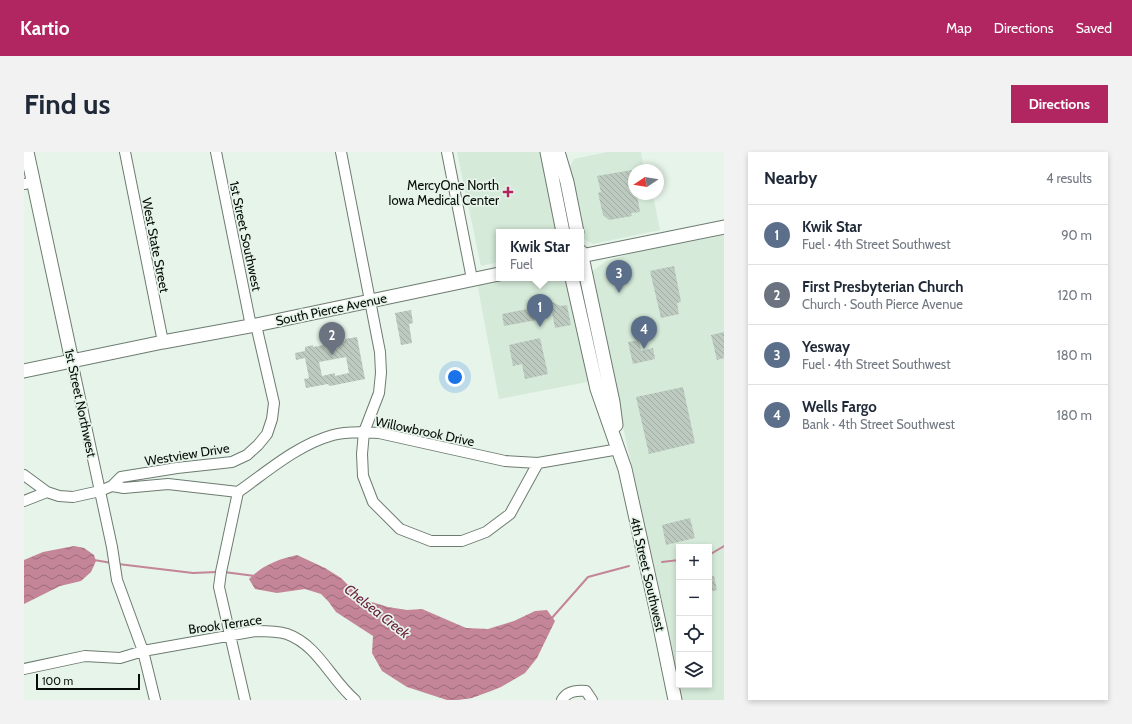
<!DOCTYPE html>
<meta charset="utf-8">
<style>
:root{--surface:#fff;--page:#f2f2f3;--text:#1f2937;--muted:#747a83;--line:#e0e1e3;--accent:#b12560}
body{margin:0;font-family:Cabin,sans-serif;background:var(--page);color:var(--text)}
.controls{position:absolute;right:12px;bottom:12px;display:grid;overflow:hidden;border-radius:0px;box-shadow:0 2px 6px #0003}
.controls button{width:36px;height:36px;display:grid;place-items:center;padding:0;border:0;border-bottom:1px solid var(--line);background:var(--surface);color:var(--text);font:20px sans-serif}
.compass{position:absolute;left:604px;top:12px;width:36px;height:36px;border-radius:50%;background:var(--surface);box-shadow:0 2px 6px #0003;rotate:258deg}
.scale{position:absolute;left:12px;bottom:10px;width:104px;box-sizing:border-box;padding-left:4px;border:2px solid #080d09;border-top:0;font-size:11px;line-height:14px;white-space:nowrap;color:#080d09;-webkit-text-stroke:3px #e6f4e9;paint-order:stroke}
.you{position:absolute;left:431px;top:225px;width:14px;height:14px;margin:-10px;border:3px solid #fff;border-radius:50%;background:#1a73e8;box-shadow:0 0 0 6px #1a73e833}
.badge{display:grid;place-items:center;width:26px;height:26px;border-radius:50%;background:var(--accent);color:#fff;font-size:13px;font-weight:700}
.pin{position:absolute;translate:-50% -33px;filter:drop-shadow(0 1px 2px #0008)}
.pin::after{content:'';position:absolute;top:21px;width:14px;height:12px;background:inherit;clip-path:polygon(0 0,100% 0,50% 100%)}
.popup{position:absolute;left:472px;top:77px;width:88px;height:52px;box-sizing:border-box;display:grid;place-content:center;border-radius:0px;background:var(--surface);filter:drop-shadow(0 1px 3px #0005);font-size:13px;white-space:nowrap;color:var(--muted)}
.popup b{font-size:15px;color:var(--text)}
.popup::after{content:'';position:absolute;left:50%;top:100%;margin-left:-8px;border:8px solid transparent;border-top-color:var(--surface)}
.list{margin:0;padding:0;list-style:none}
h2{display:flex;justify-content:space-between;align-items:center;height:52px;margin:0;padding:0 16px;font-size:17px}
h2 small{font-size:13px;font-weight:400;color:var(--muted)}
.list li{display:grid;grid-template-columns:26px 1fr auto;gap:12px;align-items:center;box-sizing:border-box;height:60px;padding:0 16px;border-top:1px solid var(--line)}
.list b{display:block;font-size:15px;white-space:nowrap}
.list p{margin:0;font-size:13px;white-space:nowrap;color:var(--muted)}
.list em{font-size:13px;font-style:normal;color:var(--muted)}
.icon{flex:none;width:22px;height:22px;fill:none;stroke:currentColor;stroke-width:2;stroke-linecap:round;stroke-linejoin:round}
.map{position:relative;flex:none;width:700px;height:548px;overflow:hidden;border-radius:0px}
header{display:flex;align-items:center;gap:24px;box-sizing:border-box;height:56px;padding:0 20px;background:var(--accent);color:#fff}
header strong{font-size:19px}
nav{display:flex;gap:22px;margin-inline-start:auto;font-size:14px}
.intro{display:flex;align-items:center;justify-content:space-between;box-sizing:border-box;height:96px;padding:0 24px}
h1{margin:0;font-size:28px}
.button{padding:10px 18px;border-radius:0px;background:var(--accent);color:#fff;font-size:14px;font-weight:700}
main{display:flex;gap:24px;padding:0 24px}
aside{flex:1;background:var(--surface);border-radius:0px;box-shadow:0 2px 6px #0003}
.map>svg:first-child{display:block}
</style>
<header>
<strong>Kartio</strong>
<nav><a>Map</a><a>Directions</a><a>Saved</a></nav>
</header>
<div class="intro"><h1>Find us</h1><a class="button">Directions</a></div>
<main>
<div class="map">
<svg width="700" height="548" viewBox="0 0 700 548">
<defs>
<pattern id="water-waves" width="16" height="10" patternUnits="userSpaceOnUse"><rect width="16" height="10" fill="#c38597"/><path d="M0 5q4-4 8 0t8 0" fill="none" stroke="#9c6b79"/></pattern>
<pattern id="building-back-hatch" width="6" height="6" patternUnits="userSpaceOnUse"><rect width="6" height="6" fill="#bccabf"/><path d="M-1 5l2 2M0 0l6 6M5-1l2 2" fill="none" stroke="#a0aca3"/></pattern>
</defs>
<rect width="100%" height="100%" fill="#e6f4e9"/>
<path fill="#d5ead9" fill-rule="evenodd" d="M433,0H518L535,80H475V110L457,114Z
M583,0H617L620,18H610V42H623V44L629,43L636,78L569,92L558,86L546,14L550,7Z
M700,79V548H657L639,454L565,122L582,109L645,90ZM655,395H685V533H655Z
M475,119V126H544L568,229L475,247L451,120Z"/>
<path fill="url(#water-waves)" d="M50,394L60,396L70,403L72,409L67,420L57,429L36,434L0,452V408L19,400Z
M273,403L301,416L317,426L338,447L364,455L383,458L398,457L442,476L464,477L490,469L511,459L523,458L531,469L513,506L501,521L477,535L467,539L448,546L434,548H423L383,535L358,519L348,501L349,484L312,460L304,449L297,442L281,437L253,441L231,437L225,427C239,413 255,407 273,403Z"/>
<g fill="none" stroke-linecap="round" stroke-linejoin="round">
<path stroke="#c38597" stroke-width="2" d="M685,403L700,394
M70,408L88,411
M638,410L655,408
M94,412L169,421L193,420
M200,420L231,424
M527,467L564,425L605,414"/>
</g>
<path fill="url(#building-back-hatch)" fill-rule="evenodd" d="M608,18L609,20H610V42H613L616,60L607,61L608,64L585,68L579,63L574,41L577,40L573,24Z
M650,114L657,150L653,151L655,162L637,166L626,119Z
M526,149L537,154L543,153L547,173L531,176Z
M515,155L518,167L480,174L478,162Z
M387,158L389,171L385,172L388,191L377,193L371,161Z
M700,180V206L693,208L687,183Z
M333,185L341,227L306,234L304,232L282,236L280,227L285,226L281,206L272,208L271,201L281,199V195L289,193V195L321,189V187ZM322,205L325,221L311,224V221L298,224L295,210Z
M516,186L524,222L501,227L498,212L489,214L485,193Z
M615,188L617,199L629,196L631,207L609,212L604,190Z
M659,235L671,291L625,302L612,245Z
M666,366L671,386L642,393L638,373Z
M690,424L693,438L685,440V425Z"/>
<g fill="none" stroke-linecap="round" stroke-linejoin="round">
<defs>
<path id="minor" d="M101,0L139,190
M192,0L227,174
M317,0L356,200L357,221L355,241L340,280L338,302L339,324L349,350L376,377L407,389H438L462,380L486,362L514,311
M423,0L448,127
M0,32L10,30
M48,209L88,395L93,428L119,499L131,548
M0,323L23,340
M88,334L97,325L153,316L208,310L223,303L234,293L243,282L248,267L250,251L232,173
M0,349L23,340L35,344L49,345L76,339L88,334L100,336L144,332L214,340
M0,517L61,504L96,506L119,499L232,479C242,479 253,479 263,482C294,493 307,528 331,548
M221,548L195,435L197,420L214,340C244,319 273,293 309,283C323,279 341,280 355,281L481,309L514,311L595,297
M538,548C543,539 552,538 562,539L568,548"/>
<path id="major" d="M3,0L48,209
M523,0L539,80
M534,0L543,30L553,80
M557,100L589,250L592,273
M557,104L700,75
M548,126L573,237L601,317L636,475L651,548
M0,219L139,190L232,173L475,122"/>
</defs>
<use href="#minor" stroke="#6e7b71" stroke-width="12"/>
<use href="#major" stroke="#6e7b71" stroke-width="15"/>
<use href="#minor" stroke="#fff" stroke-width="10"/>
<use href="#major" stroke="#fff" stroke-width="13"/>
</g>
<path fill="#b12560" stroke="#e6f4e9" stroke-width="1.5" d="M482 34h4v4h4v4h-4v4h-4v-4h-4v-4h4z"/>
<g text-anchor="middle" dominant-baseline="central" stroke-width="3.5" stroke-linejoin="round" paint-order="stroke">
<g font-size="13" fill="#080d09" stroke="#e6f4e9" text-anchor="end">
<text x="475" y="33">MercyOne North<tspan x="475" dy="15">Iowa Medical Center</tspan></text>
</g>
<g font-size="13" fill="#080d09" stroke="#e6f4e9">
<text transform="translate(222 84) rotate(78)">1st Street Southwest</text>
<text transform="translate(132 93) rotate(79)">West State Street</text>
<text transform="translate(307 157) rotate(-12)">South Pierce Avenue</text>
<text transform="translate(57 251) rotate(78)">1st Street Northwest</text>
<text transform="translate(401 279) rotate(12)">Willowbrook Drive</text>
<text transform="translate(163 302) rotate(-9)">Westview Drive</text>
<text transform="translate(624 422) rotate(77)">4th Street Southwest</text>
<text transform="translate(201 472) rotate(-8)">Brook Terrace</text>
</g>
<g font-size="14" font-style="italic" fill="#6b213d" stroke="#e6f4e9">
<text transform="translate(353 459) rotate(38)">Chelsea Creek</text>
</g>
</g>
</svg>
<div class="controls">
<button>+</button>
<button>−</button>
<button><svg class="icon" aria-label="locate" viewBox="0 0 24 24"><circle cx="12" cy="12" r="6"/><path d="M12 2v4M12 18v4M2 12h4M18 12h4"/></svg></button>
<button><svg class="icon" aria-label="layers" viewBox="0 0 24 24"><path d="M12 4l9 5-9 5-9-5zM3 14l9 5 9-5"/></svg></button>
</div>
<svg class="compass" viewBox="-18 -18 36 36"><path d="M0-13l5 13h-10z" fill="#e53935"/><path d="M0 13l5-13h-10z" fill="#747a83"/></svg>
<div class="scale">100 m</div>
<div class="you"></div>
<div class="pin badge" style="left:516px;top:175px;background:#5c6f8a">1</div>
<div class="popup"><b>Kwik Star</b>Fuel</div>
<div class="pin badge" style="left:308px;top:203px;background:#6b7280">2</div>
<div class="pin badge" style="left:595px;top:141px;background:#5c6f8a">3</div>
<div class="pin badge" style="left:620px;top:197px;background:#5c6f8a">4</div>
</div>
<aside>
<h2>Nearby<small>4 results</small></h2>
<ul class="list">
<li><span class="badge" style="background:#5c6f8a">1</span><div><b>Kwik Star</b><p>Fuel · 4th Street Southwest</p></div><em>90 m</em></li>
<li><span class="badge" style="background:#6b7280">2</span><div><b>First Presbyterian Church</b><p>Church · South Pierce Avenue</p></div><em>120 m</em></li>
<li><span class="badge" style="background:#5c6f8a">3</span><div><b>Yesway</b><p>Fuel · 4th Street Southwest</p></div><em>180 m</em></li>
<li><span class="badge" style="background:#5c6f8a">4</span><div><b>Wells Fargo</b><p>Bank · 4th Street Southwest</p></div><em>180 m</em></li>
</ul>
</aside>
</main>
